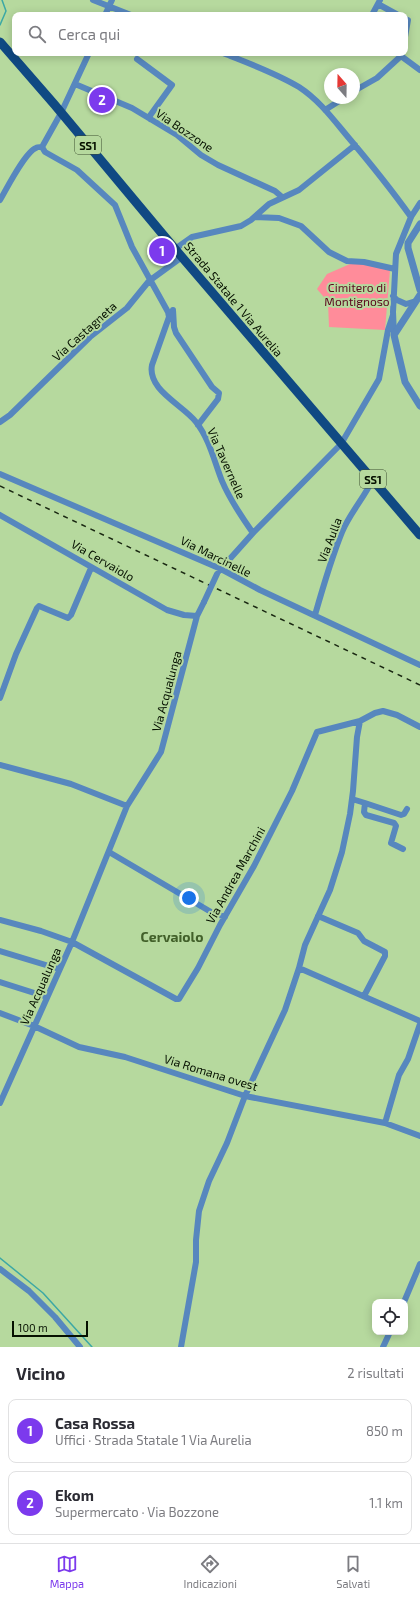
<!DOCTYPE html>
<html lang="it">
<meta charset="utf-8">
<style>
:root{--surface:#fff;--page:#f2f2f3;--text:#2b2b33;--muted:#7c7c81;--line:#e1e1e2;--accent:#7c3aed}
body{margin:0;font-family:"Exo 2",sans-serif;background:var(--page);color:var(--text)}
.controls{position:absolute;right:12px;bottom:12px;display:grid;overflow:hidden;border-radius:8px;box-shadow:0 2px 10px #0003}
.controls button{width:36px;height:36px;display:grid;place-items:center;padding:0;border:0;border-bottom:1px solid var(--line);background:var(--surface);color:var(--text);font:20px sans-serif}
.compass{position:absolute;left:324px;top:68px;width:36px;height:36px;border-radius:50%;background:var(--surface);box-shadow:0 2px 10px #0003;rotate:340deg}
.scale{position:absolute;left:12px;bottom:10px;width:76px;box-sizing:border-box;padding-left:4px;border:2px solid #061100;border-top:0;font-size:11px;line-height:14px;white-space:nowrap;color:#061100;-webkit-text-stroke:3px #b6d99e;paint-order:stroke}
.you{position:absolute;left:189px;top:898px;width:14px;height:14px;margin:-10px;border:3px solid #fff;border-radius:50%;background:#1a73e8;box-shadow:0 0 0 6px #1a73e833}
.badge{display:grid;place-items:center;width:26px;height:26px;border-radius:50%;background:var(--accent);color:#fff;font-size:13px;font-weight:700}
.pin{position:absolute;translate:-50% -50%;border:2px solid #fff;box-shadow:0 1px 4px #0006}
.list{margin:0;padding:0;list-style:none}
h2{display:flex;justify-content:space-between;align-items:center;height:52px;margin:0;padding:0 16px;font-size:17px}
h2 small{font-size:13px;font-weight:400;color:var(--muted)}
.list li{display:grid;grid-template-columns:26px 1fr auto;gap:12px;align-items:center;box-sizing:border-box;height:64px;margin:0 8px 8px;padding:0 8px;border:1px solid var(--line);border-radius:8px}
.list b{display:block;font-size:15px;white-space:nowrap}
.list p{margin:0;font-size:13px;white-space:nowrap;color:var(--muted)}
.list em{font-size:13px;font-style:normal;color:var(--muted)}
.icon{flex:none;width:22px;height:22px;fill:none;stroke:currentColor;stroke-width:2;stroke-linecap:round;stroke-linejoin:round}
.map{position:relative;flex:none;width:420px;height:1347px;overflow:hidden}
.search{position:absolute;background:var(--surface);box-shadow:0 2px 10px #0003;left:12px;right:12px;top:12px;height:44px;display:flex;align-items:center;gap:10px;box-sizing:border-box;padding:0 14px;border-radius:8px;color:var(--muted);font-size:15px}
.sheet{height:196px;background:var(--surface)}
nav{display:flex;justify-content:space-around;align-items:center;box-sizing:border-box;height:56px;border-top:1px solid var(--line);background:var(--surface);font-size:11px;color:var(--muted)}
nav a{display:grid;justify-items:center;gap:2px}
nav .on{color:var(--accent)}
.map>svg:first-child{display:block}
</style>
<div class="map">
<svg width="420" height="1347" viewBox="0 0 420 1347">
<rect width="100%" height="100%" fill="#b6d99e"/>
<path fill="#ff8c9a" d="M367,263L390,270L385,330L329,327L328,302L317,289L327,274L350,264Z"/>
<g fill="none" stroke-linecap="round" stroke-linejoin="round">
<path stroke="#3ca8a5" stroke-width="1.5" d="M0,25L6,11L2,0
M0,1258L43,1293L92,1347"/>
<path stroke="#5787be" stroke-width="6" d="M93,0L131,15
M378,4L398,15
M105,15L112,0
M372,15L380,0
M405,19L408,20L405,37
M89,53L61,113L42,147L45,152L77,170L115,205L132,247L168,312L169,317L152,365C147,390 183,405 196,422C210,440 214,461 222,481C230,500 241,516 253,533
M223,53C248,63 276,73 299,87C319,100 333,119 348,137C370,163 391,189 411,217
M401,56L420,70
M137,59L172,85L149,117L150,119
M75,84L132,108L177,135L201,155L218,165L275,191L282,197
M354,91L377,78L401,56
M325,110L344,98
M0,200C6,190 25,152 36,148C37,147 41,147 42,147
M255,217L279,218L301,226L329,252L347,261L364,262L395,269
M175,249L192,237L241,226L251,220L269,204L299,190L355,145
M393,296L397,300L406,304L416,301
M173,310L174,327L176,333L212,387L219,393L218,399L198,425
M394,335L393,312L396,254L411,217L420,203
M0,422L10,415L90,337L127,308L149,281L182,257
M0,474L221,569L260,590L420,665
M0,515L167,610L184,615L197,616
M219,571L253,533L341,444L379,379L388,330L393,315
M315,615C323,587 331,559 342,532C350,513 364,498 373,479
M0,698L16,654L37,608L39,606L68,618L71,615L91,568
M0,765L71,784L127,806
M352,799L365,803L364,812L366,815L394,823L396,826L391,843L403,849
M365,803L401,815L404,814L407,809
M109,852L211,912L225,917
M318,916L358,933L364,941L385,952V956L364,996
M0,920L41,931L72,942L176,999H179L198,968L220,925L254,866L292,791L317,732L360,721L375,713L383,711L397,715L420,727
M0,951L59,969
M299,968L420,1021
M0,982L47,997
M0,1013L34,1026L79,1047L125,1057L245,1096L385,1123L420,1136
M0,1103L72,942L127,806L161,752L197,616L204,602
M385,1123L399,1075L408,1059L420,1024
M0,1269L29,1291L55,1317L80,1347
M404,1302L420,1264
M181,1347L196,1262V1240L199,1211L209,1181L227,1143L245,1096L285,1010L299,968L305,945L330,890L342,852L350,814L353,791L357,737L360,721
M383,1347L390,1332"/>
<path stroke="#5787be" stroke-width="7" d="M420,224L408,243V248L420,290
M420,295L394,335L405,382L420,406"/>
<path stroke="#104983" stroke-width="9" d="M0,42L54,104L175,249L420,535"/>
<path stroke="#1a2812" stroke-width="1.5" stroke-dasharray="5 5" stroke-linecap="butt" d="M0,486L420,685"/>
<path stroke="#5787be" stroke-width="6" d="M204,602L217,574"/>
</g>
<g text-anchor="middle" dominant-baseline="central" stroke-width="4" stroke-linejoin="round" paint-order="stroke">
<g fill="#b6d99e" stroke="#3b4d2f" stroke-width="1">
<rect x="75" y="136" width="26" height="18" rx="3"/>
<rect x="360" y="470" width="26" height="18" rx="3"/>
</g>
<g font-size="11" font-weight="bold" fill="#061100">
<text x="88" y="145">SS1</text>
<text x="373" y="479">SS1</text>
</g>
<g font-size="12" fill="#061100" stroke="#b6d99e">
<text transform="translate(185 130) rotate(34)">Via Bozzone</text>
<text transform="translate(234 299) rotate(50)">Strada Statale 1 Via Aurelia</text>
<text transform="translate(84 331) rotate(-42)">Via Castagneta</text>
<text transform="translate(227 463) rotate(66)">Via Tavernelle</text>
<text transform="translate(329 540) rotate(-69)">Via Aulla</text>
<text transform="translate(216 556) rotate(26)">Via Marcinelle</text>
<text transform="translate(103 560) rotate(30)">Via Cervaiolo</text>
<text transform="translate(166 691) rotate(-75)">Via Acqualunga</text>
<text transform="translate(235 875) rotate(-61)">Via Andrea Marchini</text>
<text transform="translate(40 986) rotate(-66)">Via Acqualunga</text>
<text transform="translate(211 1072) rotate(17)">Via Romana ovest</text>
</g>
<g font-size="12" fill="#5b071e" stroke="#b6d99e">
<text x="357" y="287">Cimitero di<tspan x="357" dy="14">Montignoso</tspan></text>
</g>
<g font-size="14" font-weight="bold" fill="#42602a" stroke="#b6d99e">
<text x="172" y="936">Cervaiolo</text>
</g>
</g>
</svg>
<div class="controls">
<button><svg class="icon" aria-label="locate" viewBox="0 0 24 24"><circle cx="12" cy="12" r="6"/><path d="M12 2v4M12 18v4M2 12h4M18 12h4"/></svg></button>
</div>
<svg class="compass" viewBox="-18 -18 36 36"><path d="M0-13l5 13h-10z" fill="#e53935"/><path d="M0 13l5-13h-10z" fill="#7c7c81"/></svg>
<div class="scale">100 m</div>
<div class="you"></div>
<div class="pin badge" style="left:162px;top:251px">1</div>
<div class="pin badge" style="left:102px;top:100px">2</div>
<div class="search"><svg class="icon" aria-label="search" viewBox="0 0 24 24"><circle cx="10" cy="10" r="6"/><path d="M15 15l6 6"/></svg>Cerca qui</div>
</div>
<section class="sheet">
<h2>Vicino<small>2 risultati</small></h2>
<ul class="list">
<li><span class="badge">1</span><div><b>Casa Rossa</b><p>Uffici · Strada Statale 1 Via Aurelia</p></div><em>850 m</em></li>
<li><span class="badge">2</span><div><b>Ekom</b><p>Supermercato · Via Bozzone</p></div><em>1.1 km</em></li>
</ul>
</section>
<nav>
<a class="on"><svg class="icon" aria-label="map" viewBox="0 0 24 24"><path d="M3 6l6-2 6 2 6-2v14l-6 2-6-2-6 2zM9 4v14M15 6v14"/></svg>Mappa</a>
<a><svg class="icon" aria-label="directions" viewBox="0 0 24 24"><path d="M12 3l9 9-9 9-9-9zM9 14v-3h6M13 9l2 2-2 2"/></svg>Indicazioni</a>
<a><svg class="icon" aria-label="saved" viewBox="0 0 24 24"><path d="M7 4h10v16l-5-4-5 4z"/></svg>Salvati</a>
</nav>
